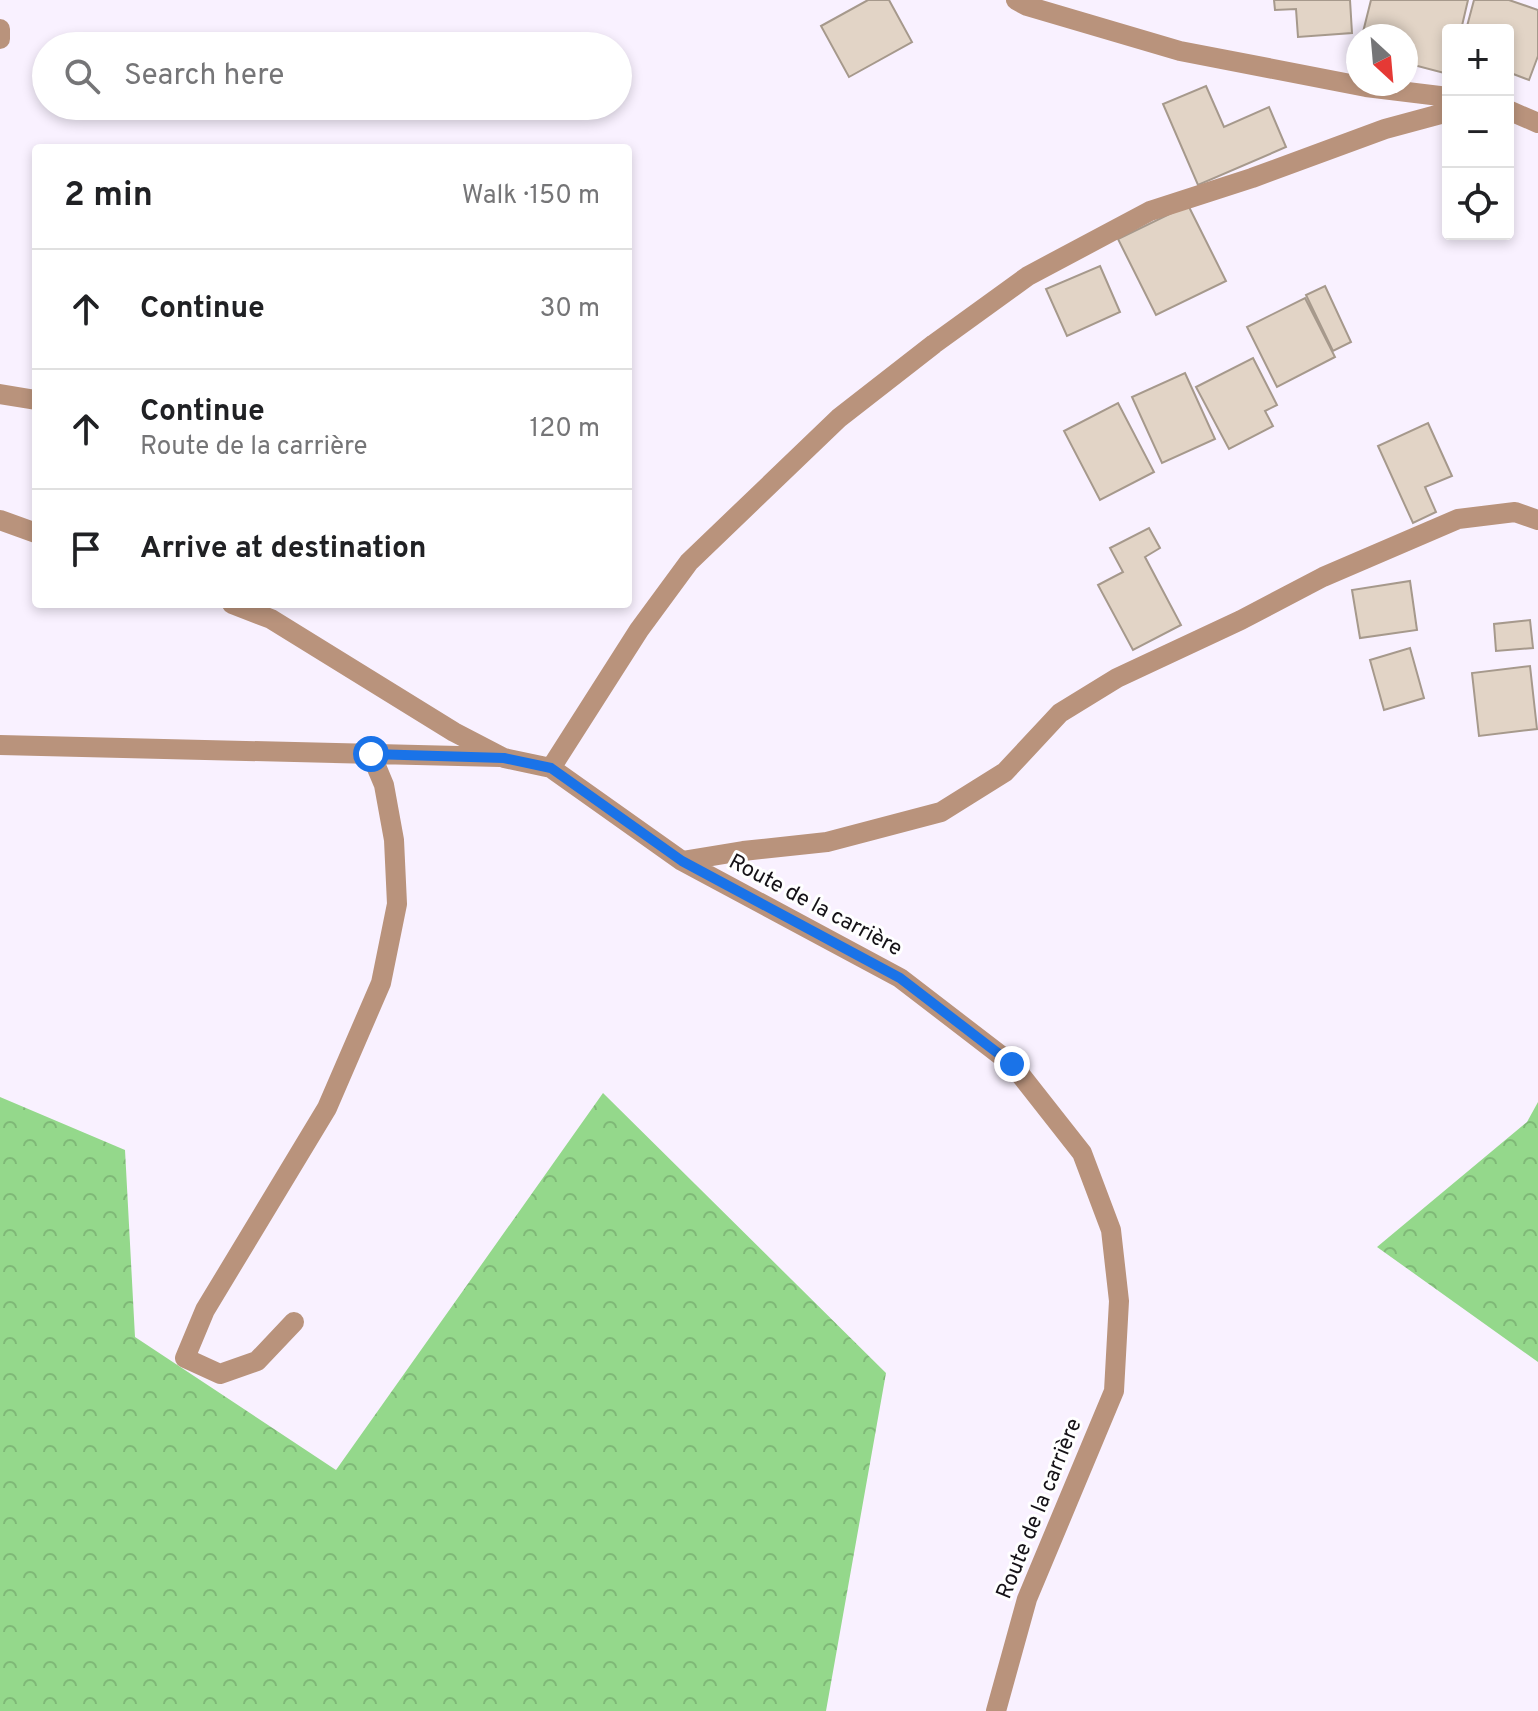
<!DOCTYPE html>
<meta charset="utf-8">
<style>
:root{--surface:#fff;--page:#f6f6f6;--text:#202124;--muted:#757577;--line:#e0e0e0}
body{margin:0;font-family:Overpass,sans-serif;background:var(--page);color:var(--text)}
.controls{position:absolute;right:24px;top:24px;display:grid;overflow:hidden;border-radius:8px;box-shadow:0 4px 12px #0003}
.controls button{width:72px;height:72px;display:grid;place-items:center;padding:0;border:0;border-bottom:2px solid var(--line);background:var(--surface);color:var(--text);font:40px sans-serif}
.compass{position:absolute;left:1346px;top:24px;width:72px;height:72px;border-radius:50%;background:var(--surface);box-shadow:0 4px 12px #0003;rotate:154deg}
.stop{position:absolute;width:24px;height:24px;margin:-18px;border:6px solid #1a73e8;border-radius:50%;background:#fff}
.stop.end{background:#1a73e8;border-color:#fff;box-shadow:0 2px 8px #0008}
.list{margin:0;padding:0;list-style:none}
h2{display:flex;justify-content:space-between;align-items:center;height:104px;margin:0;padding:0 32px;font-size:34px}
h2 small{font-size:26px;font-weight:400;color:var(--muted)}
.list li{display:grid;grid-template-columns:52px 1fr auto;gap:24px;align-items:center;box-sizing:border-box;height:120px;padding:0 32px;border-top:2px solid var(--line)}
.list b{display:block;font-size:30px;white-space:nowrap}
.list p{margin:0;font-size:26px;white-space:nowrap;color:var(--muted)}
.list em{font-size:26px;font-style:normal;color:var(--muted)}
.icon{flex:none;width:44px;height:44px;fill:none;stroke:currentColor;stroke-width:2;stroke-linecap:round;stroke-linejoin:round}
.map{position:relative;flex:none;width:1538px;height:1711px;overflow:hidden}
.search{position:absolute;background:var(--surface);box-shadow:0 4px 12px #0003;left:32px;top:32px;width:600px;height:88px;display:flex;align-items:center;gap:20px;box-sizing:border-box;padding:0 28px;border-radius:44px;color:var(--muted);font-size:30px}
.panel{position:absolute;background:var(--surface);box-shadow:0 4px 12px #0003;left:32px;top:144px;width:600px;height:464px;border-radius:8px}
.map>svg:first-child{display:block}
</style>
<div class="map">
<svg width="1538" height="1711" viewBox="0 0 1538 1711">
<defs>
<pattern id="forest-crowns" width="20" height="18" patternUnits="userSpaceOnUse" patternTransform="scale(2)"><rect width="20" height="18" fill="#94d88b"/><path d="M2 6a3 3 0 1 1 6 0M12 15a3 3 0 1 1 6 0" fill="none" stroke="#7fb877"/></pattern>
</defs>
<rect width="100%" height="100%" fill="#f9f1ff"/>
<path fill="url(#forest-crowns)" d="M603,1093L886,1373L826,1711H0V1097L125,1150L135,1337L336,1470Z
M1538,1102V1362L1377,1247L1527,1122Z"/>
<path fill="#e2d4c6" stroke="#a6998c" stroke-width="2" d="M868,0H889L912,42L849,77L821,26Z
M1274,0H1350L1352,33L1298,37L1296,9L1275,10Z
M1371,0H1468L1461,30H1448V74L1406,63V36H1362Z
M1474,0H1509L1538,10V56L1529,80L1508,72V30H1466Z
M1206,86L1224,127L1269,107L1286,147L1198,185L1163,104Z
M1188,205L1226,281L1156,315L1118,239Z
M1100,266L1120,312L1067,336L1046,289Z
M1325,286L1351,342L1333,351L1306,295Z
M1305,298L1335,357L1277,387L1247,327Z
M1253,358L1277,405L1265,411L1273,426L1229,449L1196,387Z
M1185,373L1215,439L1162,463L1132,397Z
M1118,403L1154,472L1100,500L1064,431Z
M1428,423L1452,476L1425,487L1436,512L1413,523L1378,446Z
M1149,528L1160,548L1145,557L1181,625L1133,650L1098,585L1123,572L1110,548Z
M1410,581L1417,630L1360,638L1352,590Z
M1530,620L1533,648L1496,651L1494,624Z
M1410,648L1424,698L1384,710L1370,660Z
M1530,666L1537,729L1479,736L1472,673Z"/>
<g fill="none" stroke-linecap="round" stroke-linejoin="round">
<path stroke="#b9937c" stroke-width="20" d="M1016,0L1027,6L1180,51L1366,87L1448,97
M0,29V39
M1508,110L1538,123
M0,394L36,400
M0,520L36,533
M232,604L271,619L454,732L504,758L551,768L682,861L900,978L1012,1064L1082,1153L1111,1230L1119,1301L1114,1391L1027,1599L996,1711
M0,745L500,757
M551,768L639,630L689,562L839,418L934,344L1028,276L1150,211L1252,178L1385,129L1448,112
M682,861L743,851L827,842L941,812L1005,772L1060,713L1117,678L1241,620L1323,577L1458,519L1515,512L1538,520
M294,1322L257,1361L220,1374L185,1358L205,1310L327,1108L381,983L397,904L394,840L384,785L371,754"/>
</g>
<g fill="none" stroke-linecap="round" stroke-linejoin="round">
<path stroke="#1a73e8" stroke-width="10" d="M371,754L504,758L551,768L682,861L900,978L1012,1064"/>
</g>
<g text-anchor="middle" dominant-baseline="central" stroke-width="6" stroke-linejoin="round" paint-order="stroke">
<g font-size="22" fill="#151217" stroke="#fff">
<text transform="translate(815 906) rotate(28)">Route de la carrière</text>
<text transform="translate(1040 1509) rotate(-68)">Route de la carrière</text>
</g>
</g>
</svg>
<div class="controls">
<button>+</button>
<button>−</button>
<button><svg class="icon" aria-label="locate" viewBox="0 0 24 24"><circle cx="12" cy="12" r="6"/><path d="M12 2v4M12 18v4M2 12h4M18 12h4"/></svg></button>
</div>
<svg class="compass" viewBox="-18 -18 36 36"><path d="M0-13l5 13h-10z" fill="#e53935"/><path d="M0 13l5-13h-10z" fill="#757577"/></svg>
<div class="stop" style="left:371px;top:754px"></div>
<div class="stop end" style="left:1012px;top:1064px"></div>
<div class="search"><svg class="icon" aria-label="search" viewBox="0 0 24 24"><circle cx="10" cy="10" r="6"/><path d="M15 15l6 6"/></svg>Search here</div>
<section class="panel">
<h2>2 min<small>Walk · 150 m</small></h2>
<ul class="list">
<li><svg class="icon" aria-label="ahead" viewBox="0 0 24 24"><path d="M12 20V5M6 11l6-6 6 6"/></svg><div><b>Continue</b></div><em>30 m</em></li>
<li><svg class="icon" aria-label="ahead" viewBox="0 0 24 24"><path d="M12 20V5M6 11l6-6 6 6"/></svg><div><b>Continue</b><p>Route de la carrière</p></div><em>120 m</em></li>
<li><svg class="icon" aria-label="arrive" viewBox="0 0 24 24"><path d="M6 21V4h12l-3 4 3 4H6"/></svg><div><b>Arrive at destination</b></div></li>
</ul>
</section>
</div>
